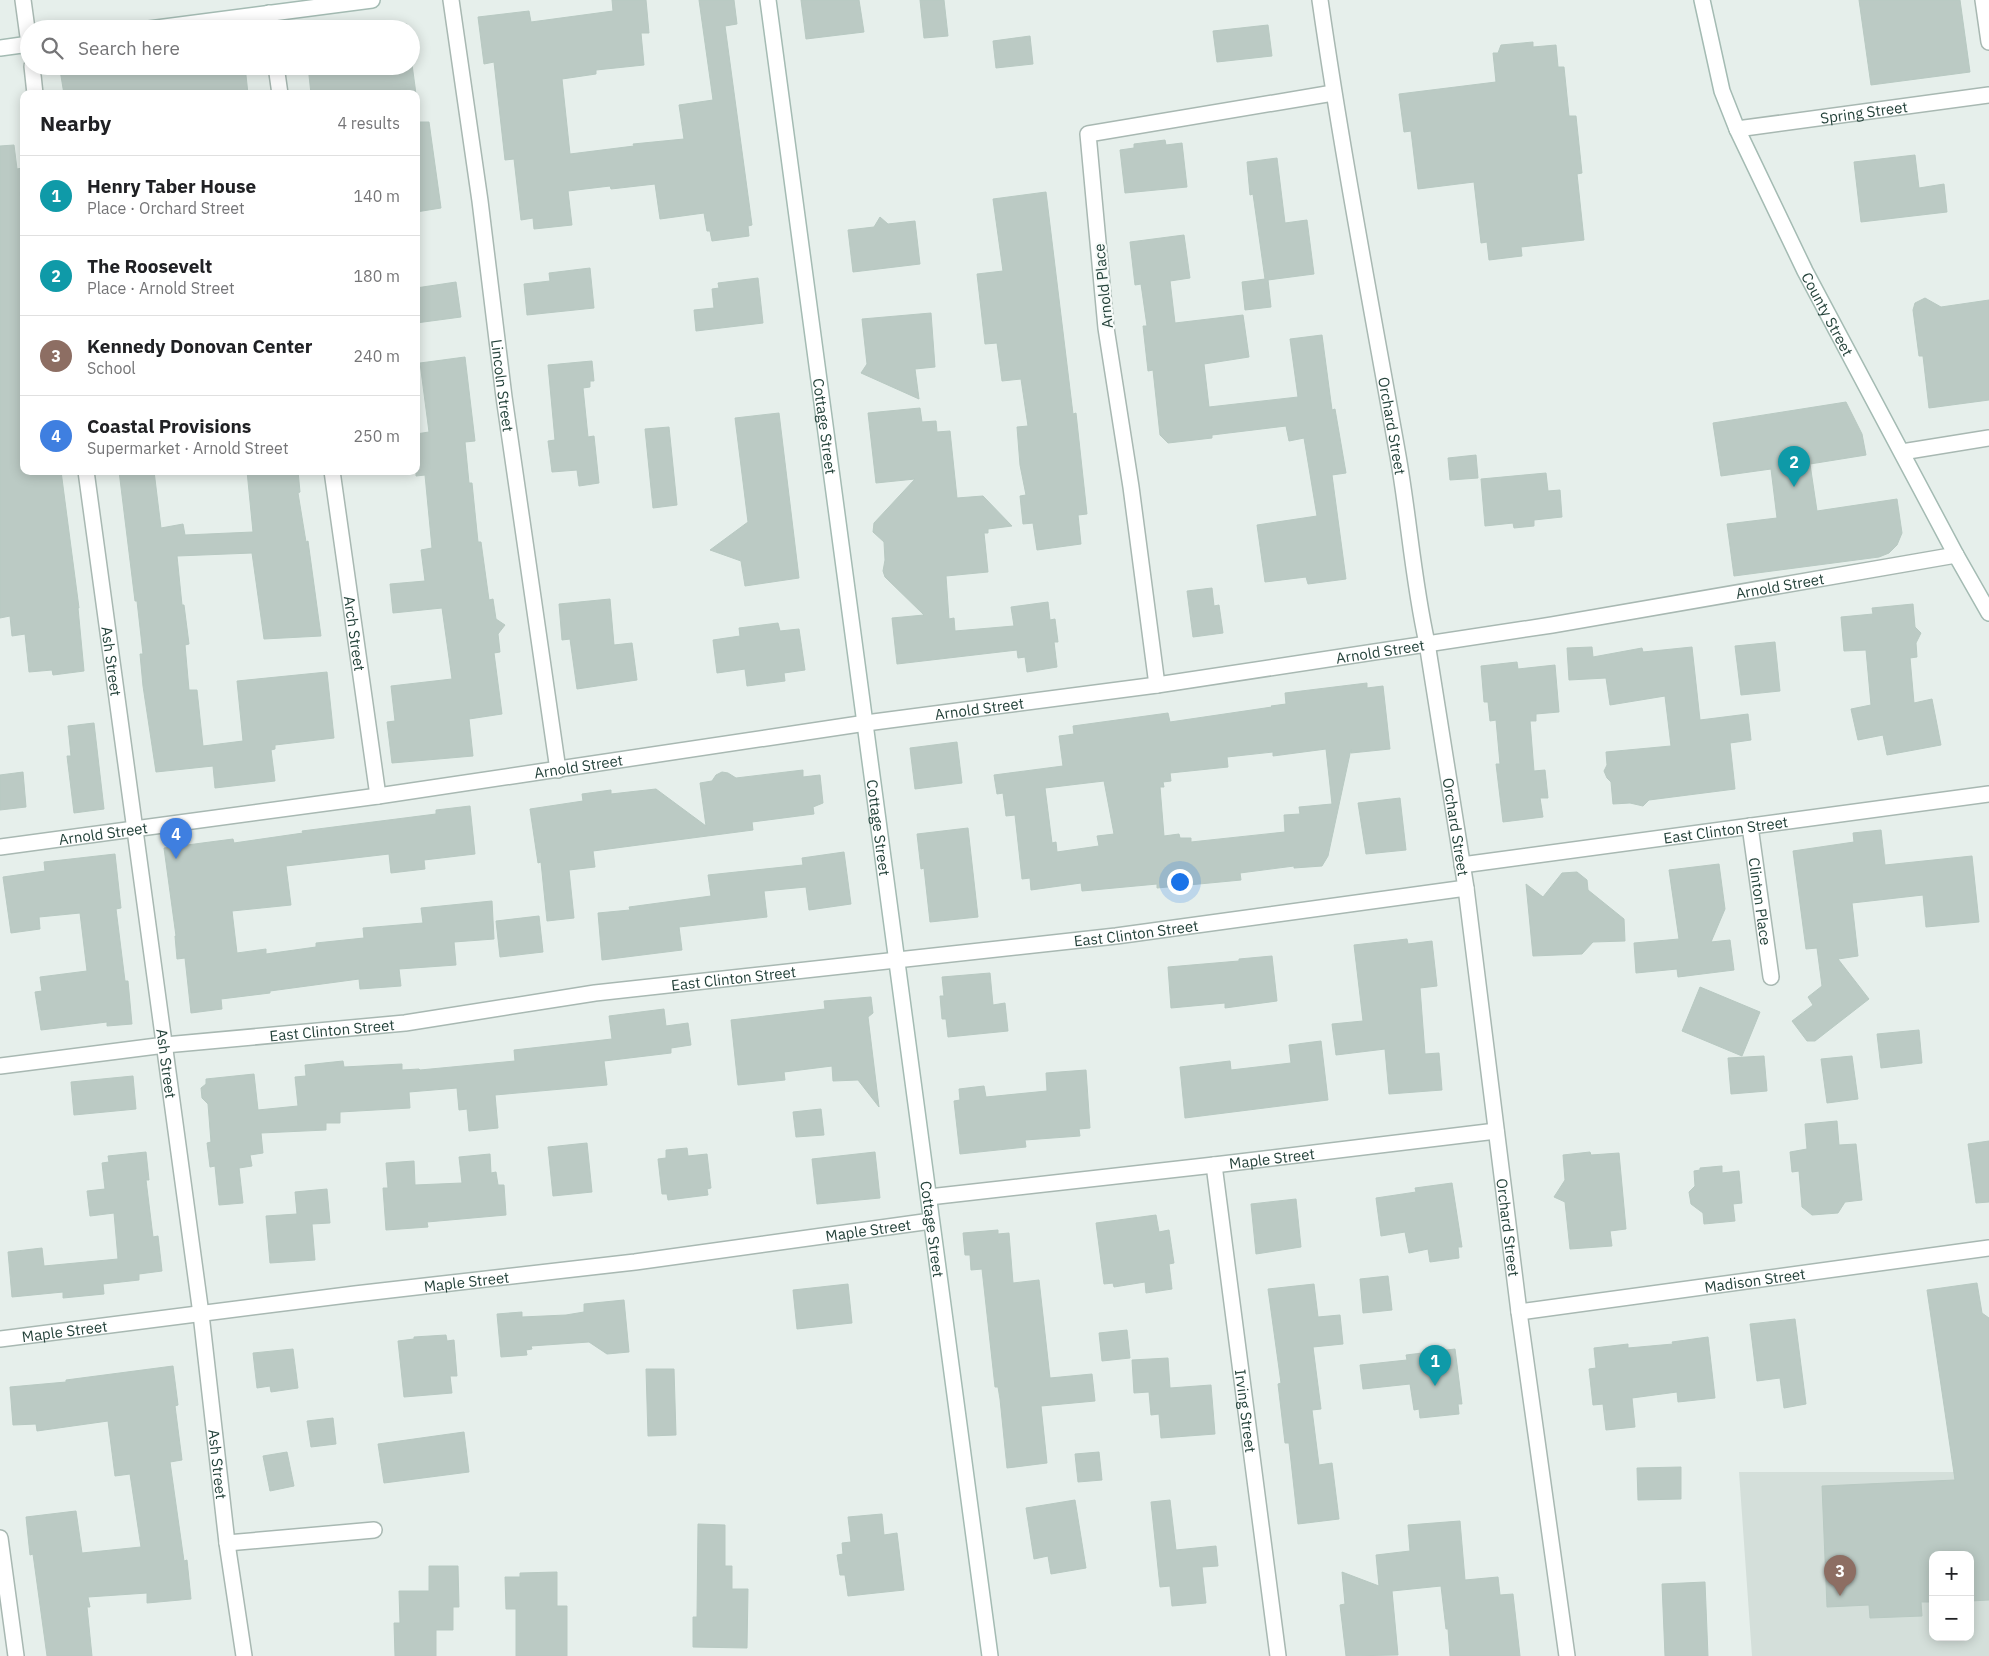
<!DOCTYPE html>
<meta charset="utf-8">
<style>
:root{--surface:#fff;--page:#f6f6f6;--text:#202124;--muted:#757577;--line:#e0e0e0;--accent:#111827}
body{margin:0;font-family:"IBM Plex Sans",sans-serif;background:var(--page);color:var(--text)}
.controls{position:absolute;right:15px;bottom:15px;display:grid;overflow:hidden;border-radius:10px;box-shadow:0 2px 12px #0003}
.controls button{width:45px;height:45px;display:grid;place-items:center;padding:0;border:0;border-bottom:1px solid var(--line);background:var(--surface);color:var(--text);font:25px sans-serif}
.you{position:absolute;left:1179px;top:881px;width:18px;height:18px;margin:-12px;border:4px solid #fff;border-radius:50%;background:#1a73e8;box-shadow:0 0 0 8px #1a73e833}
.badge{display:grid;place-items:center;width:32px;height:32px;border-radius:50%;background:var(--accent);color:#fff;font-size:16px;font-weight:700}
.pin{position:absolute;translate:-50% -41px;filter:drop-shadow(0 1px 2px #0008)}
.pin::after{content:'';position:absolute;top:26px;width:18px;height:15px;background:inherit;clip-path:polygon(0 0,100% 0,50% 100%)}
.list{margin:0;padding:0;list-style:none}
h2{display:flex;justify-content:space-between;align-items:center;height:65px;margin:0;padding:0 20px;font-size:21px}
h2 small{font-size:16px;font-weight:400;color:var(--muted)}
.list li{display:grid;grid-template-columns:32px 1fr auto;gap:15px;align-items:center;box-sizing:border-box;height:80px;padding:0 20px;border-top:1px solid var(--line)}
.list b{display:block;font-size:19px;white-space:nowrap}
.list p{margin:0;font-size:16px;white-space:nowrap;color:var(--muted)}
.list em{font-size:16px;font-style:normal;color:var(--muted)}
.icon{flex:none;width:28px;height:28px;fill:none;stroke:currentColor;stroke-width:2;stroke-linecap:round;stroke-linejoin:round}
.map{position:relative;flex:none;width:1989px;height:1656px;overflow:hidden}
.search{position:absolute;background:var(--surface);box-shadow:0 2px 12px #0003;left:20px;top:20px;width:400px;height:55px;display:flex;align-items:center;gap:12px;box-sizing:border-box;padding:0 18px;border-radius:28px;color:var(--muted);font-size:19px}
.panel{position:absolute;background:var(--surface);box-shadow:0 2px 12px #0003;left:20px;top:90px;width:400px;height:385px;border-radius:10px}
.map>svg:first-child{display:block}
</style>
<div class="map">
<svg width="1989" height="1656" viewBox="0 0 1989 1656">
<rect width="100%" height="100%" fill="#e6efeb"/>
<path fill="#d4dfda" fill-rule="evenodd" d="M1739,1472H1989V1656H1752ZM1933,1555H1970V1637H1933Z"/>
<path fill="#bbcac4" stroke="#b8c9c2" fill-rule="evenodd" d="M612,0H646L649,33H641L644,65L596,70V74L562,79L570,154L634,146L633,144L684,139L679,105L713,100L699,0H734L737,24L725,26L752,225L748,226L749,236L712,241L710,231H707L704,213L660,219L655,184L611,189L610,186L568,191L572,225L534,229L533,218L521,220L514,159L505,160L494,62L484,64L478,17L529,11L531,22L613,11Z
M801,0H859L864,32L806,39Z
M920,0H944L948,36L924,38Z
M1859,0H1960L1970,72L1871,85Z
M407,24V29H370Z
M1268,25L1272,56L1217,62L1213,31Z
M1030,36L1033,64L996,68L993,41Z
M1533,42V47L1556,45L1558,67H1564L1569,116H1576L1582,173L1577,174L1584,240L1521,247L1522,256L1489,260L1487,242L1481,243L1474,182L1418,189L1411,131L1404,132L1399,94L1496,82L1493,53H1498L1501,45Z
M411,57L416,94H311L308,66H411Z
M91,66H245L248,94H64L60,70Z
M416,122H429L441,208L416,212Z
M1165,140L1166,145L1182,143L1187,187L1125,193L1120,150L1134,148V144Z
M14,145L17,169L22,168L24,185V191L20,192L24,226V471H61L79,608H78L84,671L53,675L52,670L29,672L25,634L12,636L10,616L0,618V146Z
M1915,155L1919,188L1944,184L1947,212L1861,222L1854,162Z
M1277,158L1285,223L1307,220L1314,274L1268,280L1271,307L1245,310L1242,282L1265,279L1253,194L1250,195L1247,162Z
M1046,192L1073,414L1076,413L1087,514L1078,515L1081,544L1037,550L1033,523L1023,524L1020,496L1026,495L1020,465L1017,427L1028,426L1021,379L1002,381L997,343L985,344L977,274L1003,271L993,199Z
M880,217L888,224L915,221L920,264L853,272L848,230L874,227Z
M1184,235L1190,278L1170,281L1175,323L1243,315L1249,357L1204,364L1209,407L1298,397L1290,339L1322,335L1332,410L1335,409L1346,473L1332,475L1346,579L1308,584L1306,577L1265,582L1257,525L1317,516L1304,438L1289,441L1286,426L1212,435V438L1168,443L1160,435L1153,370L1148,371L1143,326H1147L1141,284L1135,285L1130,242Z
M590,268L594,308L527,315L524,284L550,281L549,273Z
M758,278L763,323L696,331L694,310L714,308L712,289L719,288L718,283Z
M456,282L461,317L416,323V288Z
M1925,298L1941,307L1989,300V400L1929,408L1923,356H1919L1913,310L1915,303Z
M931,313L935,367L915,369L919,399L861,373L867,364L862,319Z
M465,357L475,441L465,442L469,483H472L478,542H481L489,600L493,599L496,619L505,625L498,634L500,652L494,653L502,714L469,719L473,756L392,763L387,722L395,721L391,686L452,679L442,608L393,613L390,584L425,581L421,550L432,548L425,475L416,476V434L429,432L420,363Z
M592,361L594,381H590V387L583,388L588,437L594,436L599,483L579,486L577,470L552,472L548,441L555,440L548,365Z
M1846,402L1862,434L1866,455L1810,464L1817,511L1897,499L1902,533L1897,545L1889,553L1879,557L1734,576L1727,524L1777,518L1771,469L1721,476L1713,423Z
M920,408L922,422L936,421L937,432L950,431L957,498L983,496L1012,526L988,529V533H984L988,572L946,576L949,619L954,618L955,631L1014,626L1011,607L1048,602L1050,620L1055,619L1058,642H1054L1057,667L1027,672L1025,657L1018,658L1017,650L897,664L892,618L924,615L885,577L883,571L885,560L884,542L873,532L874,523L915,479L876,483L868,413Z
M779,413L799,578L745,586L741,561L710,550L748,522L735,418Z
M669,427L677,505L653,508L645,429Z
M1476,455L1478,478L1450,480L1448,458Z
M119,471H154L161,528L183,524L185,535L253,532L247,471H298L300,492L298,493L306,542L308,541L321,636L264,639L252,553L177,556L182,605H184L189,644L185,645L189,690H197L203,746L243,741L237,681L327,672L334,738L275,745V749L271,750L275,781L215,788L213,766L156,772L143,686L140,654H143L137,601H135Z
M1546,473L1548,491L1560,490L1562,517L1534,520V526L1514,528L1513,523L1485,526L1481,479Z
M1212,588L1214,606L1219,605L1223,633L1193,637L1187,591Z
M610,599L614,645L632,643L637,680L577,689L570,639L562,640L559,604Z
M1913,604L1915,627L1921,633L1916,643L1917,657L1910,658L1914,703L1932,699L1941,745L1887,755L1883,735L1858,740L1851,709L1871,705L1866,650L1844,651L1841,617L1873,614L1872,608Z
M778,623L780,631L799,629L805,670L784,673L785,681L747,686L745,669L717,673L713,640L740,636L739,628Z
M1775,642L1780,691L1741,695L1735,646Z
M1592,647L1593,657L1642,648L1643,652L1692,647L1700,720L1748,714L1751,740L1730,743L1735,789L1649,800L1643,806L1630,803L1613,804L1611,782L1607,778L1604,771L1607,765L1606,752L1671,746L1665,696L1610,705L1606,678L1569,680L1567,648Z
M1517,662L1518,669L1555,665L1559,712L1536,714V721H1530L1534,771L1545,770L1548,798H1540L1543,817L1503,822L1496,764H1500L1496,720L1490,721L1488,702H1484L1481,666Z
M1367,683V688L1383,686L1390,749L1351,753V749L1328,856L1322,866L1294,868V866L1240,873L1241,880L1157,888V884L1082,891L1081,883L1031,890L1030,878L1022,879L1015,815L1006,816L1003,793L997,794L994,775L1063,766L1059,736L1074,734L1073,726L1168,713L1170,722L1272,707L1271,706L1286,704L1285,693ZM1326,749L1332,804L1299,807L1300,814L1284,815L1285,832L1191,842V838H1180L1179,834L1164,836L1160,787H1164L1163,782L1171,781L1170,773L1228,767L1227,757L1273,752V756ZM1104,781L1114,834L1097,836L1099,846L1057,852L1056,842L1052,843L1045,788Z
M94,723L104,809L74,813L67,756H71L68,726Z
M957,742L962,783L915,789L910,748Z
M803,770V777L820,775L823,803L813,807L814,814L752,822L753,830L593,851L595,867L569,870L574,918L547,921L541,862L538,863L530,809L583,801L582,794L611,790V794L656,789L706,826L700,783L712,781L716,775L722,772L728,773L736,778Z
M23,772L26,807L0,810V775Z
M1400,798L1406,850L1366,854L1358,803Z
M470,806L475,854L424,860L425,869L391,873L389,854L286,866L291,905L232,911L237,953L266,949V954L316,947V943L364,938L363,928L423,923L421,908L492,901L494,939L454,942L456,965L399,969L401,986L360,989L359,979L270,991V993L221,999L222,1009L191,1013L185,958L177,959L175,936H176L164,848L233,839L234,843L303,833L302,831L436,814V810Z
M968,828L978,917L930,922L924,868L921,869L917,834Z
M1881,830L1885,865L1972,856L1979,922L1926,927L1923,895L1852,903L1858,956L1838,959L1869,999L1815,1041H1807L1792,1021L1813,1005L1808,997L1822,986L1817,948L1806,949L1793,851L1854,842L1853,833Z
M844,852L851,904L809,910L806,887L764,891L767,917L679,927L682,950L602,960L598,913L630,910L629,907L711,896L708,875L803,865L802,858Z
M115,854L121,908L116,909L125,981H128L132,1024L107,1026V1022L41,1030L35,992L42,991L40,977L87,971L80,913L39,917L40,929L11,933L3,877L45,871L44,862Z
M1719,864L1725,909L1711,942L1730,940L1734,970L1678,977L1677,969L1636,973L1634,943L1679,939L1669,870Z
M1577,872L1587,880L1588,890L1624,919L1625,941L1593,942L1582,954L1533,956L1526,884L1543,897L1562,873Z
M539,916L543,952L500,957L496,921Z
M1407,939L1408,944L1432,941L1437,986L1420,988L1425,1054L1439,1053L1442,1090L1389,1094L1385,1049L1336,1055L1332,1024L1363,1021L1354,945Z
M1272,956L1277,1001L1225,1008V1003L1171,1008L1168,967L1239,961V959Z
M990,973L993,1005L1005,1003L1008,1031L948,1037L946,1019H942L940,996H944L942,977Z
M1700,987L1760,1012L1742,1056L1682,1031Z
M871,997L873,1013L868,1017L879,1107L858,1080L833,1081L832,1066L784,1072L785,1080L738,1085L731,1020L825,1009L824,1001Z
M664,1009L666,1026L688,1023L691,1045L671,1048V1053L604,1061L607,1085L495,1095L498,1128L469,1131L467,1109L459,1110L457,1088L409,1092L410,1108L340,1112V1123H326V1130L261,1133L263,1153L250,1155L252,1166L239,1168L243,1203L219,1205L215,1166L210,1167L207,1143L211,1142L208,1104L202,1098L201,1088L206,1084V1079L254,1074L258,1110L298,1106L295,1077L306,1076L305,1065L343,1061L344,1067L402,1064V1070L419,1069L420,1070L515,1061L514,1050L612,1039L609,1016Z
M1919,1030L1922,1063L1881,1068L1877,1034Z
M1321,1041L1328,1100L1185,1118L1180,1067L1230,1061L1231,1070L1291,1063L1289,1045Z
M1764,1056L1767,1091L1731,1094L1728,1058Z
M1852,1056L1858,1099L1827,1103L1821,1059Z
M1086,1070L1090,1128L1079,1129L1080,1136L1025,1140L1026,1147L960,1154L954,1101L960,1100L959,1089L984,1086L986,1097L1047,1091L1046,1073Z
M133,1076L136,1109L74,1115L71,1082Z
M821,1109L824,1135L796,1137L793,1112Z
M1837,1121L1839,1145L1856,1144L1862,1200L1845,1202L1838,1213L1812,1215L1802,1207L1799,1171L1792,1172L1790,1152L1807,1149L1805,1124Z
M1989,1141V1202L1976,1203L1968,1144Z
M587,1143L592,1192L553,1196L548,1147Z
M687,1148L688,1156L707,1154L711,1188L707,1189L708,1195L668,1200L667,1194H662L658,1159L666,1158V1150Z
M146,1152L149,1180H146L153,1237L158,1236L162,1271L139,1274V1280L103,1284L104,1294L63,1298V1292L12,1297L8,1252L42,1248L44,1266L118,1259L114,1213L90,1216L87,1191L105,1189L102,1163L109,1162L108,1156Z
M875,1152L880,1198L817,1204L812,1159Z
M1590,1152L1591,1155L1619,1153L1626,1229L1610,1231L1612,1246L1570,1249L1565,1202L1554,1197L1565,1180L1563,1155Z
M490,1154L491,1173L496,1172L498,1185H504L506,1215L427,1222L428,1227L386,1230L383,1188H388L386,1163L414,1161L415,1185L462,1183L459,1157Z
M1722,1166V1173L1739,1171L1742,1203L1733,1204L1735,1221L1704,1224L1703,1213L1691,1204L1689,1192L1695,1186L1694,1171L1700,1170V1168Z
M1452,1183L1462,1247H1458L1459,1258L1430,1262L1428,1249L1409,1253L1405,1232L1381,1236L1376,1198L1416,1192L1415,1188Z
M327,1189L330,1223L312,1224L315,1260L270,1263L266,1216L297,1214L295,1192Z
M1296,1199L1301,1247L1256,1254L1251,1204Z
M1156,1215L1159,1232L1169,1230L1174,1263L1169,1264L1172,1289L1146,1293L1145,1282L1114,1287L1113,1283L1104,1284L1096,1223Z
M998,1230V1234L1009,1233L1013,1283L1039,1280L1050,1378L1092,1374L1095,1401L1041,1406L1047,1463L1007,1468L1000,1399L998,1387H995L982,1269L971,1270L970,1255H965L963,1233Z
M1388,1276L1392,1310L1363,1313L1360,1279Z
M1977,1283L1982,1313L1989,1318V1600L1970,1601V1555H1933V1602H1921L1922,1616L1870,1618L1869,1605L1827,1607L1822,1486L1955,1480L1927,1290Z
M848,1284L852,1323L797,1329L793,1290Z
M1314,1284L1318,1317L1340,1315L1343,1344L1313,1347L1321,1409L1312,1410L1319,1465L1332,1463L1339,1519L1298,1524L1289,1443H1285L1278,1384L1281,1383L1268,1289Z
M624,1300L629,1352L607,1354L589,1342L531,1346L532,1349L526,1350L527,1355L501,1357L497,1314L522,1312V1317L566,1315L584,1312V1304Z
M1795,1319L1806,1404L1784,1408L1780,1378L1757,1381L1750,1324Z
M1127,1330L1130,1358L1102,1361L1099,1333Z
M446,1335L447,1341L454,1340L457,1376H450L452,1393L404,1397L398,1341L414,1339V1337Z
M1708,1337L1715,1398L1678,1402L1677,1392L1632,1398L1635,1427L1606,1430L1603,1404L1593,1405L1589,1369L1596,1368L1594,1348L1628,1344V1348L1673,1344L1672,1342Z
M293,1349L298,1388L271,1392L270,1386L257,1388L253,1353Z
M1455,1349L1462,1404H1458L1459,1414L1420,1418L1419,1409L1414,1410L1410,1384L1363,1389L1360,1365L1407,1360L1406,1355Z
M1168,1358L1170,1388L1211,1385L1215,1434L1161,1438L1159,1414L1151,1415L1149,1392L1134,1393L1132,1360Z
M173,1366L178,1405L175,1406L182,1460L170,1462L184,1561L187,1560L191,1599L147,1603V1593L88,1597L90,1607H87L92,1656H47L33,1554L30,1555L26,1517L76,1511L82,1553L141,1547L130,1474L115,1476L108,1421L37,1431L36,1424L13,1425L10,1387L66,1382V1380Z
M646,1369H674L676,1435L648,1436Z
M333,1418L336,1444L311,1447L307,1421Z
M464,1432L469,1472L384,1483L378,1444Z
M287,1452L294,1486L270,1491L263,1456Z
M1099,1452L1102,1480L1078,1482L1075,1454Z
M1681,1467V1499L1638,1500L1637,1468Z
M1075,1500L1086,1568L1051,1574L1048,1556L1034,1559L1026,1508Z
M1170,1500L1176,1550L1216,1546L1218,1566L1202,1567L1206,1603L1172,1606L1170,1586L1160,1587L1151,1502Z
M882,1514L884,1535L897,1533L904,1590L848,1596L845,1575H840L837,1555L843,1554L842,1543L851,1542L848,1517Z
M1460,1521L1465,1580L1498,1577L1500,1595L1513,1594L1520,1656H1450L1448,1629H1446L1441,1586L1392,1591L1398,1655L1346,1656L1340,1605L1345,1604L1342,1572L1379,1586L1376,1555L1410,1551L1408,1525Z
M698,1524L725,1525V1566H732V1589H748L747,1648L693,1647V1617H697Z
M429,1566H458L459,1607H453V1630H436V1656H395L394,1623H400L399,1591H429Z
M557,1572V1606H567V1656H516V1609H506L505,1577H520V1573Z
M1705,1582L1708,1656H1665L1662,1584Z"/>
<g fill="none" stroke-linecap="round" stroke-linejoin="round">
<defs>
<g id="minor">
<path d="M23,0L29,44"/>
<path id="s1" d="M451,0L480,201L504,397L558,770"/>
<path d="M1983,0L1989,42"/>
<path d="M269,13L271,29"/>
<path d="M32,66L35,94"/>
<path d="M276,66L280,94"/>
<path id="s2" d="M86,471L201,1314L227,1543L244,1656"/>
<path id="s3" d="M332,471L378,796"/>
<path d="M1157,685L1131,487L1106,328L1088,134L1333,93"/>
<path id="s4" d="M1750,826L1771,977"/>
<path id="s5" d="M0,847L378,796L866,723L1157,685L1552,625L1956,555"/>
<path id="s6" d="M1462,865L1989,794"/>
<path id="s7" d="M0,1066L165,1045L405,1023L595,993L1116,936L1466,888"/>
<path id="s8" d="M1214,1165L1278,1656"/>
<path id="s9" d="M929,1197L1214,1165L1496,1131"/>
<path id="s10" d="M1519,1312L1989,1248"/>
<path id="s11" d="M0,1339L355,1294L635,1262L931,1221"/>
<path d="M0,1538L16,1656"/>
<path d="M227,1543L374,1530"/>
</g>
<g id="tertiary">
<path id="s12" d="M1320,0C1342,153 1371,304 1398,456C1409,518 1413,581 1427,643L1466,888L1519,1312L1567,1656"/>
<path id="s13" d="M1737,129L1989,95"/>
<path d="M1902,452L1989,438"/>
</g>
<g id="secondary">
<path id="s14" d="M768,0L990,1656"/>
<path id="s15" d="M1702,0L1722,91L1737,129L1805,271L1956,555L1989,613"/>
<path d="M149,29L372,0"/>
<path d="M0,48L29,44"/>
</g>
</defs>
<use href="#minor" stroke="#a8b8b2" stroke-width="18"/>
<use href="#tertiary" stroke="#a8b8b2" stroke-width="18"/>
<use href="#secondary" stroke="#a4bbb3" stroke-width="18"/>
<use href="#minor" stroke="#fff" stroke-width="15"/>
<use href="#tertiary" stroke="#fff" stroke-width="15"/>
<use href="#secondary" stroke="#fff" stroke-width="15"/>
</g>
<g text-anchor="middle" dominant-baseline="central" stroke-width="4.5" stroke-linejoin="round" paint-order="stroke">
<g font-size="15" fill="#24423a" stroke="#f7fbf9">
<text stroke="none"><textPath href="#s13" startOffset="128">Spring Street</textPath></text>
<text transform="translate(1103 286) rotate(-96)">Arnold Place</text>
<text stroke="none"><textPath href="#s15" startOffset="340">County Street</textPath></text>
<text stroke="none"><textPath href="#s1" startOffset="389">Lincoln Street</textPath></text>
<text stroke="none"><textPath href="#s14" startOffset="430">Cottage Street</textPath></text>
<text stroke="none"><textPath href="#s12" startOffset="432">Orchard Street</textPath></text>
<text stroke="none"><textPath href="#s5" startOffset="1799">Arnold Street</textPath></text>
<text stroke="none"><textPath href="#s3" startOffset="164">Arch Street</textPath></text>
<text stroke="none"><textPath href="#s5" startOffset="1394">Arnold Street</textPath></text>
<text stroke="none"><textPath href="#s2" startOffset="192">Ash Street</textPath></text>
<text stroke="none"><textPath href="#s5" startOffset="989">Arnold Street</textPath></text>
<text stroke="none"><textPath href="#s5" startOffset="584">Arnold Street</textPath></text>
<text stroke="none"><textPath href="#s12" startOffset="838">Orchard Street</textPath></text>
<text stroke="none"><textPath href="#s14" startOffset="835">Cottage Street</textPath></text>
<text stroke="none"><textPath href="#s6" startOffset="266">East Clinton Street</textPath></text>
<text stroke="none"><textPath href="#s5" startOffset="104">Arnold Street</textPath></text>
<text stroke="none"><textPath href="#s4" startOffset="76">Clinton Place</textPath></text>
<text stroke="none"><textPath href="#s7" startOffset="1144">East Clinton Street</textPath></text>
<text stroke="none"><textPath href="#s7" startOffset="739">East Clinton Street</textPath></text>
<text stroke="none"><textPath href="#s7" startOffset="334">East Clinton Street</textPath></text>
<text stroke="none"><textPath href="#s2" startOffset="598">Ash Street</textPath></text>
<text stroke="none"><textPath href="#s9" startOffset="345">Maple Street</textPath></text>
<text stroke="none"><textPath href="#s12" startOffset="1242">Orchard Street</textPath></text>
<text stroke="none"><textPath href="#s14" startOffset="1240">Cottage Street</textPath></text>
<text stroke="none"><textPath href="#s11" startOffset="875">Maple Street</textPath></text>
<text stroke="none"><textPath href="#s10" startOffset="238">Madison Street</textPath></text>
<text stroke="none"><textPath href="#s11" startOffset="470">Maple Street</textPath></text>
<text stroke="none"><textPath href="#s11" startOffset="65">Maple Street</textPath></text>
<text stroke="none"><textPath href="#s8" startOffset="248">Irving Street</textPath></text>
<text stroke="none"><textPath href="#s2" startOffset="1002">Ash Street</textPath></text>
</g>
</g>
</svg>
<div class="controls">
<button>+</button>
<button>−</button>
</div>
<div class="you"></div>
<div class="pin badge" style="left:1435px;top:1386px;background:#0f9aa8">1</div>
<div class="pin badge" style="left:1794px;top:487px;background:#0f9aa8">2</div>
<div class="pin badge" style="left:1840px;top:1596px;background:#8d6e63">3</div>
<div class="pin badge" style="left:176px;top:859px;background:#3f7fe0">4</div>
<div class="search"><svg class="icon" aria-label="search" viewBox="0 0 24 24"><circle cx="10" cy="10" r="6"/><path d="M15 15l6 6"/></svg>Search here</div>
<section class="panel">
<h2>Nearby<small>4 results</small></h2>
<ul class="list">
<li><span class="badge" style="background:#0f9aa8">1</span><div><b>Henry Taber House</b><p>Place · Orchard Street</p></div><em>140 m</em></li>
<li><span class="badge" style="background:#0f9aa8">2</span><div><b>The Roosevelt</b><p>Place · Arnold Street</p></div><em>180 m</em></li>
<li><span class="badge" style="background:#8d6e63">3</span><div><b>Kennedy Donovan Center</b><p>School</p></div><em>240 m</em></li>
<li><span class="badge" style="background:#3f7fe0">4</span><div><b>Coastal Provisions</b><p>Supermarket · Arnold Street</p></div><em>250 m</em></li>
</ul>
</section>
</div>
